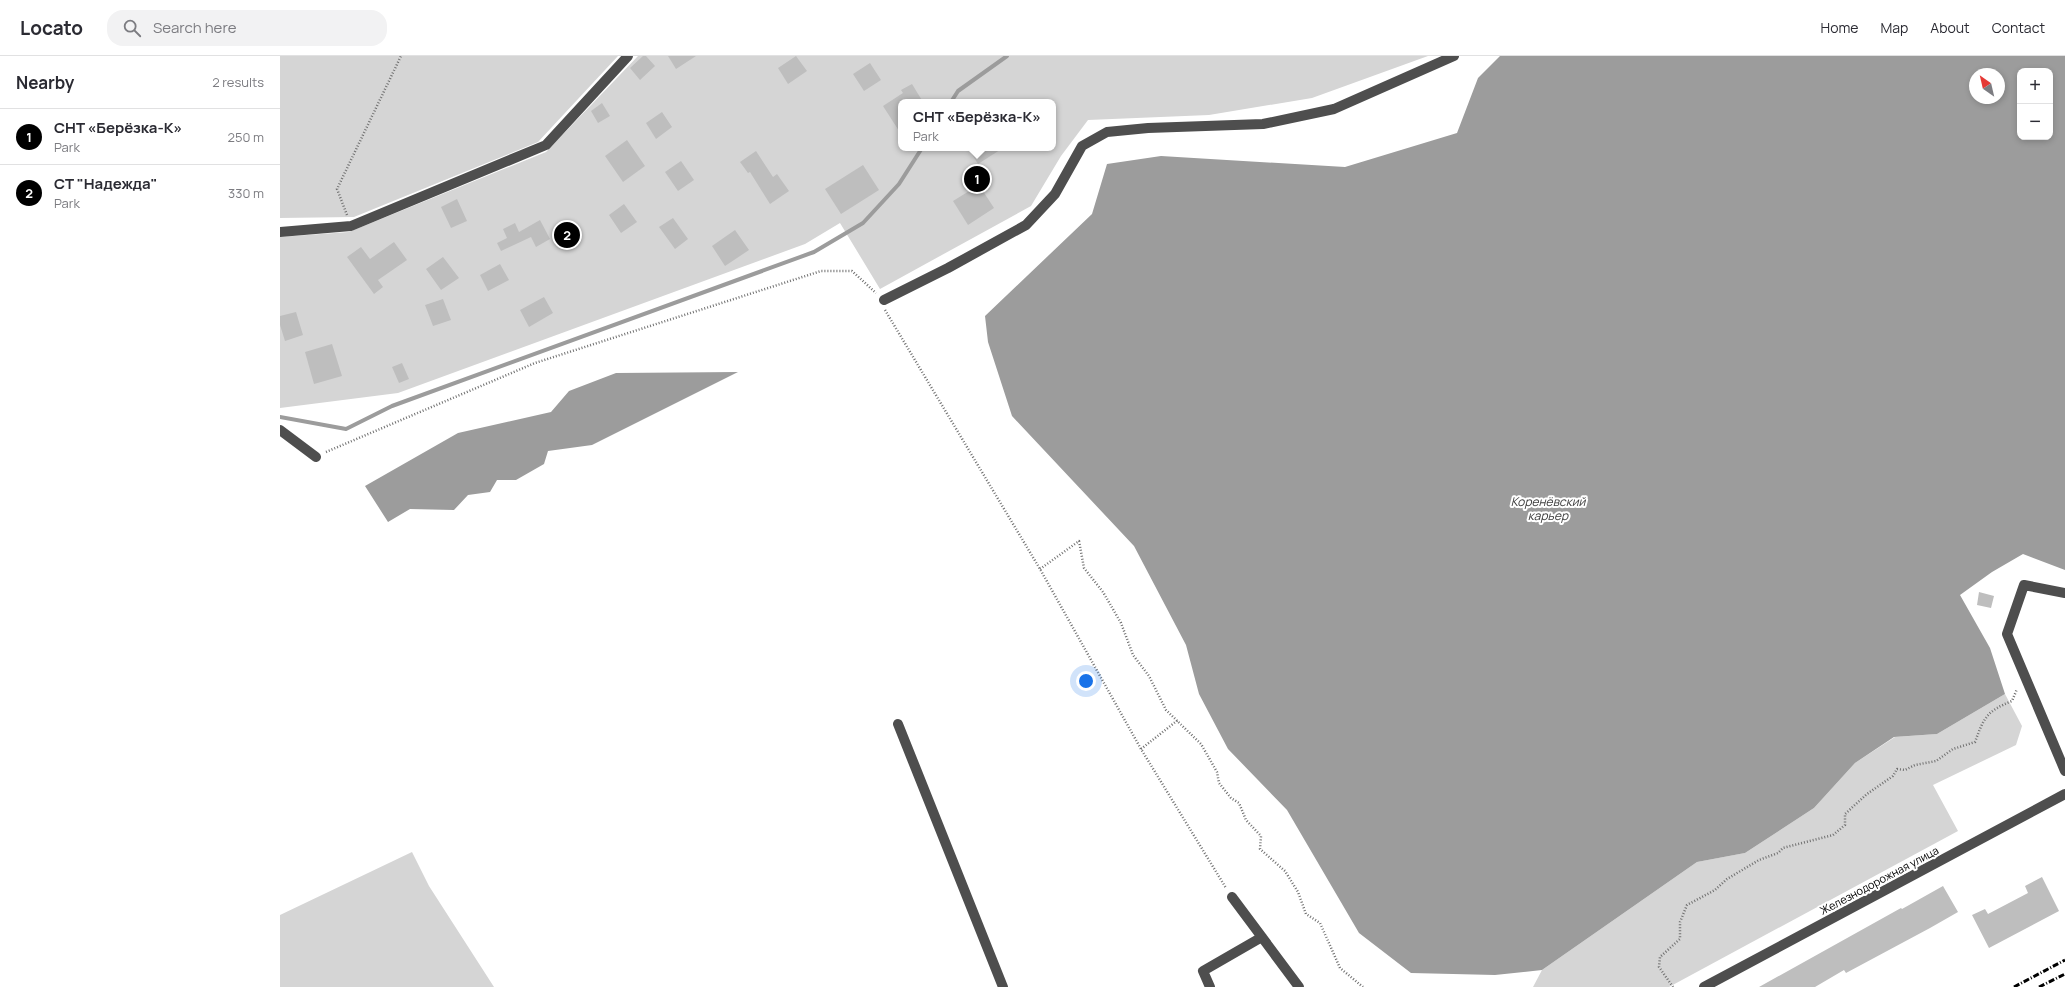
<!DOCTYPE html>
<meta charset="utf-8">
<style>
:root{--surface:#fff;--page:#f2f2f3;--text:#2b2b33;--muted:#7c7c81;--line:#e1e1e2;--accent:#000}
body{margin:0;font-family:Manrope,sans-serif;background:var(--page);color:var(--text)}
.controls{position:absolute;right:12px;top:12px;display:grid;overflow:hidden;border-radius:8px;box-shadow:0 2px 6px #0003}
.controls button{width:36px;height:36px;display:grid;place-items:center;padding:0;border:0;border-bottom:1px solid var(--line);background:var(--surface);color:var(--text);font:20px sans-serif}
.compass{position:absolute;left:1689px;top:12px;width:36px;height:36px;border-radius:50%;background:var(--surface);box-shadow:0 2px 6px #0003;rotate:326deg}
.you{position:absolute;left:806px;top:625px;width:14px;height:14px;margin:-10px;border:3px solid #fff;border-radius:50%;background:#1a73e8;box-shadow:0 0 0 6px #1a73e833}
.badge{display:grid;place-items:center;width:26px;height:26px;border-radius:50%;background:var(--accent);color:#fff;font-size:13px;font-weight:700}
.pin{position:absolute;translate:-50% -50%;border:2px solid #fff;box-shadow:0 1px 4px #0006}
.popup{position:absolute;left:618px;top:43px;width:158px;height:52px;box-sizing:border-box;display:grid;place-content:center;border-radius:8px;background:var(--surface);filter:drop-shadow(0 1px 3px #0005);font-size:13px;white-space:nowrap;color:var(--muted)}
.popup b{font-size:15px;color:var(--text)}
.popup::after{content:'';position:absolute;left:50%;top:100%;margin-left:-8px;border:8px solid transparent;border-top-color:var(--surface)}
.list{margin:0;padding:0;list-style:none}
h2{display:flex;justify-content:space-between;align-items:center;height:52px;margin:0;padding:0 16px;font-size:17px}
h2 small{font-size:13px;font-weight:400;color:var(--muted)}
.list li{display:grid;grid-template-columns:26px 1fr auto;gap:12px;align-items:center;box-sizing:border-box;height:56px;padding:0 16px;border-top:1px solid var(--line)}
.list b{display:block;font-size:15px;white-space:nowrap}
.list p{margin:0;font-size:13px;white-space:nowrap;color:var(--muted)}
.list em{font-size:13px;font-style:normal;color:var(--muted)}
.icon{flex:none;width:22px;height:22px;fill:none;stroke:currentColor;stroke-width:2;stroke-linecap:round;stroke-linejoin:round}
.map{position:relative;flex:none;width:1785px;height:931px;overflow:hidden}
header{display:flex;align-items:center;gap:24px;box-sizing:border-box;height:56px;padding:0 20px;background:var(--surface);border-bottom:1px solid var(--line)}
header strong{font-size:19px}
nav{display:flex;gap:22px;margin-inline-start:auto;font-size:14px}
.search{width:280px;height:36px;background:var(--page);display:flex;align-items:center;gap:10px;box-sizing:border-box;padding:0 14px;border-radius:16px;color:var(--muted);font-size:15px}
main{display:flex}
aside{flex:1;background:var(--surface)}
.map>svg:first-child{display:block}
</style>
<header>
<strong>Locato</strong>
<div class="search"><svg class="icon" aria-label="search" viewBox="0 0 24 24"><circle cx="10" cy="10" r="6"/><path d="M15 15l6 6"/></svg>Search here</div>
<nav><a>Home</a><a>Map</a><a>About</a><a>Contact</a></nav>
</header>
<main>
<aside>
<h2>Nearby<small>2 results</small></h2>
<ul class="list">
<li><span class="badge">1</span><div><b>СНТ «Берёзка-К»</b><p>Park</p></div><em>250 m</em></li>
<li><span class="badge">2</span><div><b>СТ &quot;Надежда&quot;</b><p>Park</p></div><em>330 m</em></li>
</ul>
</aside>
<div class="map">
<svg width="1785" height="931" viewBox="0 0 1785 931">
<rect width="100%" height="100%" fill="#fff"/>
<path fill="#d5d5d5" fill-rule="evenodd" d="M0,0H338L258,86L74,161L0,162Z
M358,0H1148L1032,42L929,59L808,64L781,100L751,150L600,233L560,167L525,188L118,337L0,352V181L69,176L266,96ZM621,46H773V92H621Z
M1725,638L1742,670L1736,689L1653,729L1678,775L1389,931H1253L1262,914L1417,806L1465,797L1534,752L1575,707L1615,681L1657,678Z
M132,796L149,830L214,931H0V859Z"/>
<path fill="#9c9c9c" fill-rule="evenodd" d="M1220,0H1785V514L1743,498L1712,516L1680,539L1710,592L1725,638L1657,678L1614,681L1575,707L1534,752L1465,797L1417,806L1262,914L1215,919L1131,917L1079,877L1007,754L948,693L919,638L906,589L854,490L732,360L708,286L705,260L812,158L827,108L881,100L1065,111L1177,77L1198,22ZM1740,15H1770V81H1740ZM1695,18H1719V42H1695Z
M458,316L312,389L268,395L264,408L236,424H217L210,436L188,439L174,454L130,453L108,466L85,430L178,377L271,356L289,335L336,317Z"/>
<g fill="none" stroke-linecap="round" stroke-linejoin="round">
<path stroke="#9c9c9c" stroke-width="4" d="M671,46L678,35L727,0
M0,361L66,373L112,350L534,196L583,167L619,128L642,92"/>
</g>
<path fill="#bebebe" d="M363,0H366L375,10L360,24L350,12Z
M388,0H416L396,13Z
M516,0L527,15L508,28L498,12Z
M590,7L601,24L584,35L573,18Z
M632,28L643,46H621V78L603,50L623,37L621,34Z
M322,47L330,60L318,67L311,55Z
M382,56L392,71L376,83L366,67Z
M347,84L365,110L343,126L325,100Z
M688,92H723L698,108Z
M476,95L493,121L497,118L509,135L490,148L470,116L468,117L460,106Z
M401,105L414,124L398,135L385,116Z
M583,109L599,134L561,158L545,133Z
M699,129L714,152L688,169L673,145Z
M177,143L187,165L171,172L161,151Z
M344,148L357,166L341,177L329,159Z
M393,162L408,183L395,193L379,171Z
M260,164L270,183L256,191L251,181L221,195L217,187L227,182L223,173L235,167L239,176Z
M455,174L469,194L445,210L432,190Z
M114,186L127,204L98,224L103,231L94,238L67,201L81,191L90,203Z
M163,201L179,222L161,234L146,213Z
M220,208L229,224L208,235L200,219Z
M264,241L273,257L249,271L240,254Z
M163,243L171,264L153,270L145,249Z
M16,256L23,279L5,285L0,269V260Z
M52,288L62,320L34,328L25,296Z
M122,307L129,323L119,327L112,311Z
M1699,536L1714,540L1711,552L1697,549Z
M1762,821L1779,855L1709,892L1692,859L1705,853L1708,858L1748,837L1745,830Z
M1663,830L1678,856L1650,872L1566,917L1564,914L1535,931H1479L1621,852L1622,853Z"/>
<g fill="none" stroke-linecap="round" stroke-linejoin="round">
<path stroke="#707070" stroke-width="2.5" stroke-dasharray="1 2" stroke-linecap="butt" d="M67,159L57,133L121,0
M605,254L760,513L861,693L946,832
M46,396L255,307L541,215H572L596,237
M760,513L799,485L804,512L823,536L841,567L853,599L869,620L886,654L921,688L937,716L939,727L951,742L959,747L966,764L981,780L980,793L1005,815L1018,836L1026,858L1040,867L1060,912L1083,931
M861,693L898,664
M1393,931L1379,911L1380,901L1400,883V866L1407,849L1435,834L1447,823L1479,804L1498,797L1503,792L1553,779L1565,769V758L1587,738L1613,720L1617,713L1625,714L1635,709L1656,705L1673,693L1695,686C1704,661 1707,655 1732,645L1737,633"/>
<path stroke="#4e4e4e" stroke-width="10" d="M0,176L71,170L266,89L348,0
M604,244L668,212L746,169L775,138L802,90L827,76L868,72L983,68L1054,53L1174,0
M0,374L36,401
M1785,537L1744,529L1727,578L1785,715
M618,668L723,931
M952,841L1019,931
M930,931L923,915L982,881
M1424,931L1785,738"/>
<path stroke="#000" stroke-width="3" stroke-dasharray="6 2 1 2" stroke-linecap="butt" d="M1734,931L1785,904
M1759,931L1785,918"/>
</g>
<g text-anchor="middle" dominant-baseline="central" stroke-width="4" stroke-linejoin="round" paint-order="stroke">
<g font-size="11" fill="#000" stroke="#fff">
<text transform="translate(1599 824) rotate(-28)">Железнодорожная улица</text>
</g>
<g font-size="12" font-style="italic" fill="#3d3d3d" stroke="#fff">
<text x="1268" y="445">Коренёвский<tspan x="1268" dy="14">карьер</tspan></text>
</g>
</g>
</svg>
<div class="controls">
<button>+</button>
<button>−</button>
</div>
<svg class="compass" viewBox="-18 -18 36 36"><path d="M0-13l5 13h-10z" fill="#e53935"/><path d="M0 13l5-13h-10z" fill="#7c7c81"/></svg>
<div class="you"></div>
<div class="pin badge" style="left:697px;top:123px">1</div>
<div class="popup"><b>СНТ «Берёзка-К»</b>Park</div>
<div class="pin badge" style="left:287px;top:179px">2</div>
</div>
</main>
